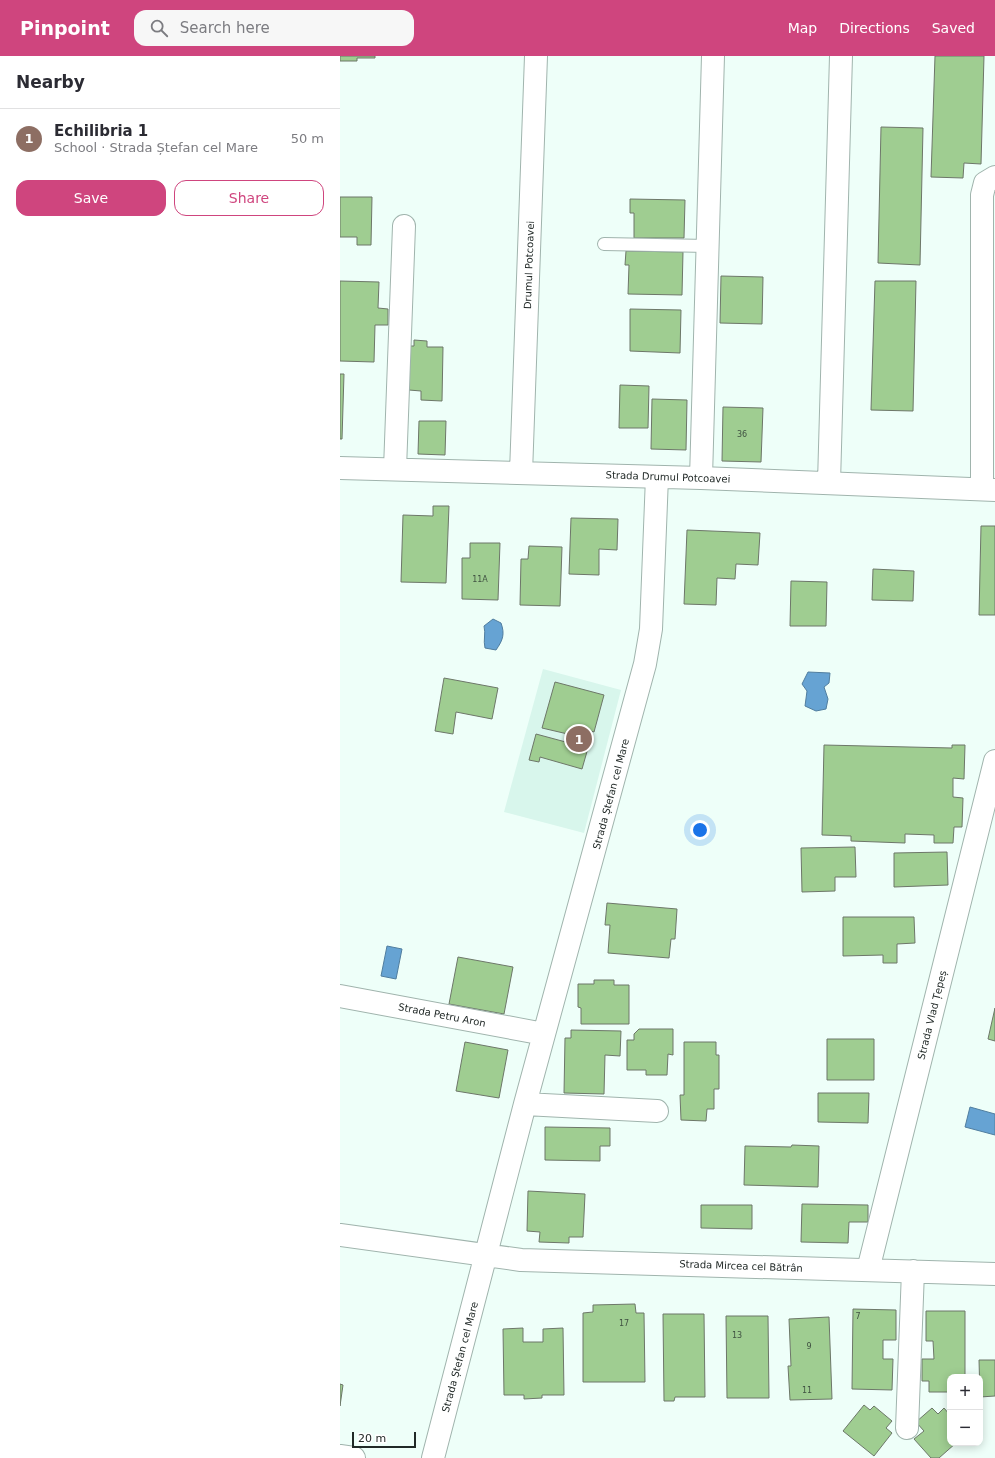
<!DOCTYPE html>
<meta charset="utf-8">
<style>
:root{--surface:#fff;--page:#f7f7f7;--text:#2b2b33;--muted:#7c7c81;--line:#e1e1e2;--accent:#cf457e}
body{margin:0;font-family:"DejaVu Sans",sans-serif;background:var(--page);color:var(--text)}
.controls{position:absolute;right:12px;bottom:12px;display:grid;overflow:hidden;border-radius:8px;box-shadow:0 2px 10px #0003}
.controls button{width:36px;height:36px;display:grid;place-items:center;padding:0;border:0;border-bottom:1px solid var(--line);background:var(--surface);color:var(--text);font:20px sans-serif}
.scale{position:absolute;left:12px;bottom:10px;width:64px;box-sizing:border-box;padding-left:4px;border:2px solid #212927;border-top:0;font-size:11px;line-height:14px;white-space:nowrap;color:#212927;-webkit-text-stroke:3px #fff;paint-order:stroke}
.you{position:absolute;left:360px;top:774px;width:14px;height:14px;margin:-10px;border:3px solid #fff;border-radius:50%;background:#1a73e8;box-shadow:0 0 0 6px #1a73e833}
.badge{display:grid;place-items:center;width:26px;height:26px;border-radius:50%;background:var(--accent);color:#fff;font-size:13px;font-weight:700}
.pin{position:absolute;translate:-50% -50%;border:2px solid #fff;box-shadow:0 1px 4px #0006}
.list{margin:0;padding:0;list-style:none}
h2{display:flex;justify-content:space-between;align-items:center;height:52px;margin:0;padding:0 16px;font-size:17px}
h2 small{font-size:13px;font-weight:400;color:var(--muted)}
.list li{display:grid;grid-template-columns:26px 1fr auto;gap:12px;align-items:center;box-sizing:border-box;height:60px;padding:0 16px;border-top:1px solid var(--line)}
.list b{display:block;font-size:15px;white-space:nowrap}
.list p{margin:0;font-size:13px;white-space:nowrap;color:var(--muted)}
.list em{font-size:13px;font-style:normal;color:var(--muted)}
.actions{display:flex;gap:8px;padding:12px 16px}
.actions a{flex:1;padding:9px 0;border:1px solid var(--accent);border-radius:12px;text-align:center;font-size:14px;color:var(--accent)}
.actions .main{background:var(--accent);color:#fff}
.icon{flex:none;width:22px;height:22px;fill:none;stroke:currentColor;stroke-width:2;stroke-linecap:round;stroke-linejoin:round}
.map{position:relative;flex:none;width:655px;height:1402px;overflow:hidden}
header{display:flex;align-items:center;gap:24px;box-sizing:border-box;height:56px;padding:0 20px;background:var(--accent);color:#fff}
header strong{font-size:19px}
nav{display:flex;gap:22px;margin-inline-start:auto;font-size:14px}
.search{width:280px;height:36px;background:var(--page);display:flex;align-items:center;gap:10px;box-sizing:border-box;padding:0 14px;border-radius:12px;color:var(--muted);font-size:15px}
main{display:flex}
aside{flex:1;background:var(--surface)}
.map>svg:first-child{display:block}
</style>
<header>
<strong>Pinpoint</strong>
<div class="search"><svg class="icon" aria-label="search" viewBox="0 0 24 24"><circle cx="10" cy="10" r="6"/><path d="M15 15l6 6"/></svg>Search here</div>
<nav><a>Map</a><a>Directions</a><a>Saved</a></nav>
</header>
<main>
<aside>
<h2>Nearby<small></small></h2>
<ul class="list">
<li><span class="badge" style="background:#8d6e63">1</span><div><b>Echilibria 1</b><p>School · Strada Ștefan cel Mare</p></div><em>50 m</em></li>
</ul>
<div class="actions"><a class="main">Save</a><a>Share</a></div>
</aside>
<div class="map">
<svg width="655" height="1402" viewBox="0 0 655 1402">
<rect width="100%" height="100%" fill="#eefff9"/>
<path fill="#d8f6ec" d="M203,613L281,634L244,777L164,756Z"/>
<path fill="#66a3d3" stroke="#517e9f" d="M153,563L161,567C165,578 163,584 156,594L145,592C143,584 146,578 144,570Z
M468,616L490,617L489,627L484,631L488,643L486,653L476,655L465,650L467,635L462,628Z
M47,890L62,893L56,923L41,920Z
M630,1051L655,1058V1079L625,1071Z"/>
<path fill="#9fcd91" stroke="#6d7769" d="M0,0H35V2H17V5H0Z
M595,0H644L641,108L624,107L623,122L591,121Z
M541,71L583,72L580,209L538,207Z
M0,141H32L31,189H17V181H0Z
M290,143L345,144L344,182H294V157H290Z
M286,195L343,196L342,239L288,238L289,209H285Z
M381,220L423,221L422,268L380,267Z
M0,225L39,226L38,252L48,253V269H35L34,306L0,305Z
M535,225H576L573,355L531,354Z
M290,253L341,254L340,297L290,295Z
M74,284L87,285V291H103L102,345L81,344V335L69,334L66,290H74Z
M0,318H4L2,383H0Z
M280,329L309,330L308,372H279Z
M312,343L347,344L346,394L311,393Z
M383,351L423,352L421,406L382,405Z
M79,365H106L105,399L78,398Z
M93,450H109L106,527L61,526L63,459L93,460Z
M231,462L278,463L277,494L259,493V519L229,518Z
M641,470H655V559H639Z
M347,474L420,477L418,509L396,508L395,523L377,522L376,549L344,548Z
M130,487H160L158,544L122,543V502H130Z
M189,490L222,491L220,550L180,549L181,503H188Z
M533,513L574,515L573,545L532,544Z
M451,525L487,526L486,570H450Z
M104,622L158,632L152,663L116,656L113,678L95,675Z
M215,626L264,639L254,676L234,670L232,679L202,672Z
M196,678L248,692L242,713L200,701L199,706L189,704Z
M484,689L612,692V689H625L624,723L613,722V741L623,742L622,771H614L613,787H594V779L565,778V787L511,785V780L482,779Z
M515,791L516,821H495V835L462,836L461,792Z
M607,796L608,829L554,831V797Z
M267,847L337,853L335,883H331L329,902L268,897L270,869H265Z
M503,861H574L575,887L557,888V907H543V899L503,900Z
M118,901L173,911L164,958L109,948Z
M254,924H274V929H289V968H241V952L238,951V928H254Z
M655,952V985L648,983Z
M299,973H333V999L328,998L327,1019H306V1014H287V984H294V978Z
M231,974L281,975L280,1000L265,999L264,1038L224,1037L225,982H231Z
M487,983H534V1024H487Z
M125,986L168,994L159,1042L116,1035Z
M344,986H376V999H379V1033H374V1053H367L366,1065L341,1064L340,1039H344Z
M478,1037H529L528,1067L478,1066Z
M205,1071L270,1072V1090H260V1105L205,1104Z
M452,1089L479,1090L478,1131L404,1129L405,1090L451,1091Z
M188,1135L245,1138L243,1181H229V1187L199,1186L200,1176L187,1175Z
M462,1148L528,1149V1166H509L508,1187L461,1186Z
M361,1149H412V1173L361,1172Z
M295,1248L296,1257H304L305,1326H243V1257L253,1256V1249Z
M513,1253L556,1254V1284H543V1303H553L552,1334L512,1333Z
M586,1255H625V1321H610V1336H589V1325H582V1303H594L593,1285H586Z
M323,1258H364L365,1341H335L334,1345H324Z
M386,1260H428L429,1342H387Z
M489,1261L492,1343L450,1344L448,1310H451L449,1263Z
M183,1272V1286H203V1273L223,1272L224,1339H202V1342L184,1343V1339H164L163,1273Z
M639,1304H655V1340L640,1341Z
M0,1328L3,1329L0,1350Z
M524,1349L530,1354L534,1350L552,1365L546,1372L552,1377L534,1400L503,1375Z
M592,1352L598,1358L604,1352L610,1359V1387H616L599,1402H591L574,1383L584,1375L576,1366Z"/>
<g fill="none" stroke-linecap="round" stroke-linejoin="round">
<defs>
<path id="service" d="M264,188L368,190"/>
<path id="minor" d="M0,412L361,422L655,434
M55,413L64,170
M181,417L196,0
M361,422L373,0
M489,427L501,0
M642,433V139L645,127L655,121
M0,940L204,978
M185,1048L317,1055
M0,1179L181,1204L655,1218
M528,1214L655,705
M567,1372L573,1215
M0,1400L14,1402
M93,1402L185,1048L305,608L311,573L317,421"/>
</defs>
<use href="#service" stroke="#a0b4ad" stroke-width="14"/>
<use href="#minor" stroke="#a0b4ad" stroke-width="24"/>
<use href="#service" stroke="#fff" stroke-width="12"/>
<use href="#minor" stroke="#fff" stroke-width="22"/>
</g>
<g text-anchor="middle" dominant-baseline="central" stroke-width="3" stroke-linejoin="round" paint-order="stroke">
<g font-size="8" fill="#405242">
<text x="402" y="378">36</text>
<text x="140" y="523">11A</text>
<text x="518" y="1260">7</text>
<text x="284" y="1267">17</text>
<text x="397" y="1279">13</text>
<text x="469" y="1290">9</text>
<text x="467" y="1334">11</text>
</g>
<g font-size="10" fill="#212927" stroke="#fff">
<text transform="translate(189 209) rotate(-88)">Drumul Potcoavei</text>
<text transform="translate(328 421) rotate(2)">Strada Drumul Potcoavei</text>
<text transform="translate(271 738) rotate(-75)">Strada Ștefan cel Mare</text>
<text transform="translate(102 959) rotate(11)">Strada Petru Aron</text>
<text transform="translate(592 959) rotate(-76)">Strada Vlad Țepeș</text>
<text transform="translate(401 1210) rotate(2)">Strada Mircea cel Bătrân</text>
<text transform="translate(120 1301) rotate(-75)">Strada Ștefan cel Mare</text>
</g>
</g>
</svg>
<div class="controls">
<button>+</button>
<button>−</button>
</div>
<div class="scale">20 m</div>
<div class="you"></div>
<div class="pin badge" style="left:239px;top:683px;background:#8d6e63">1</div>
</div>
</main>
